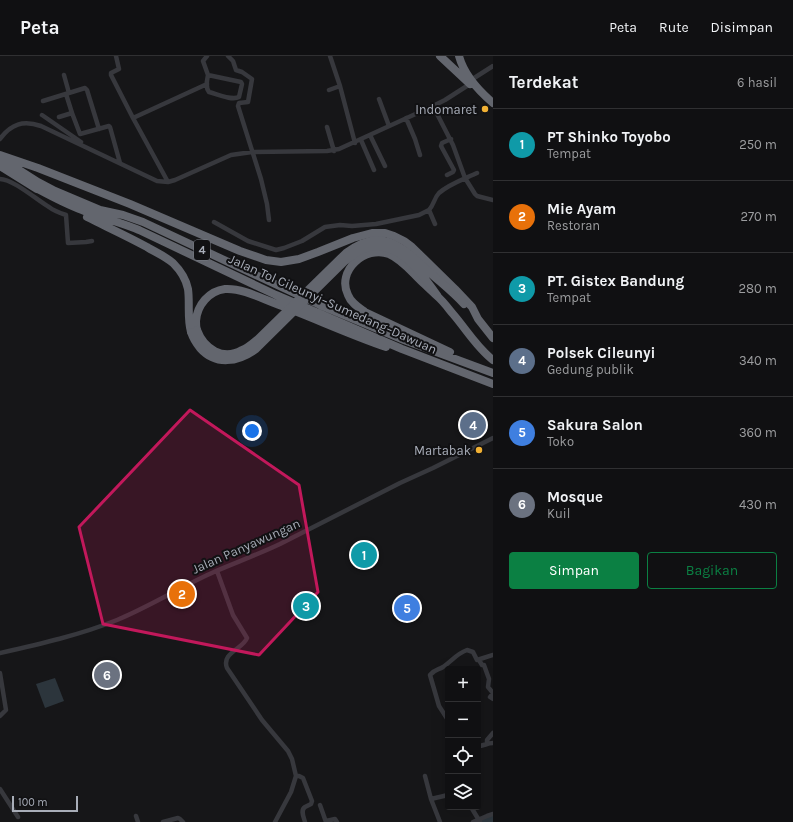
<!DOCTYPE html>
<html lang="id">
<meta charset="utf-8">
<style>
:root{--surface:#101012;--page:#1e1e20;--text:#f1f3f6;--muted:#9c9d9f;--line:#303032;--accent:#0b8043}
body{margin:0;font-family:Karla,sans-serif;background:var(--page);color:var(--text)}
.controls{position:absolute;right:12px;bottom:12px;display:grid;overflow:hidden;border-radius:4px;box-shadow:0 4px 16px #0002}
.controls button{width:36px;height:36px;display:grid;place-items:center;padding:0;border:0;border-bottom:1px solid var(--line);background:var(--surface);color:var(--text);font:20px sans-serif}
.scale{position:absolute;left:12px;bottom:10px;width:66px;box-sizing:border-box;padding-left:4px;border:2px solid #a8adb8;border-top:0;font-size:11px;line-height:14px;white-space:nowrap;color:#a8adb8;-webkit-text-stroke:3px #111113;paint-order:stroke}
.you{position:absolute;left:252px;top:375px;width:14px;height:14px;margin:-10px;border:3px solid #fff;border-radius:50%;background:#1a73e8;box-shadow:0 0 0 6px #1a73e833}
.badge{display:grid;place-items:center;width:26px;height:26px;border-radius:50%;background:var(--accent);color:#fff;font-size:13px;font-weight:700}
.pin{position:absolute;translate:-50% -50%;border:2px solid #fff;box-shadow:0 1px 4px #0006}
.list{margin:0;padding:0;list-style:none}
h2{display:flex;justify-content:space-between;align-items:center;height:52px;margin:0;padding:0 16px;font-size:17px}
h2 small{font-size:13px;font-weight:400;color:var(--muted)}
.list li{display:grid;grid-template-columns:26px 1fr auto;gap:12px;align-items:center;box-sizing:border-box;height:72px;padding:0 16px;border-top:1px solid var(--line)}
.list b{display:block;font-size:15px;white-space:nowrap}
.list p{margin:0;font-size:13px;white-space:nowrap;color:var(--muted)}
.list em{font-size:13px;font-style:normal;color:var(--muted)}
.actions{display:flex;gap:8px;padding:12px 16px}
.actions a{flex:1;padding:9px 0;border:1px solid var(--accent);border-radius:4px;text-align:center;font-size:14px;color:var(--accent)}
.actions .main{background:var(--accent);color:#fff}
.icon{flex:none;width:22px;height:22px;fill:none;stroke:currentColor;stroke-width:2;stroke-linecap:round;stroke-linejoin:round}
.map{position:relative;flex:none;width:493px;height:766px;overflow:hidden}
header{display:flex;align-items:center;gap:24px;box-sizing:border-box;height:56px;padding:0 20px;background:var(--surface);border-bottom:1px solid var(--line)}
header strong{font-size:19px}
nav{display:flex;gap:22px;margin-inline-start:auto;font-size:14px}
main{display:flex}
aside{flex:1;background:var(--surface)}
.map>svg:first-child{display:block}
</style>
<header>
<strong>Peta</strong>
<nav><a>Peta</a><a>Rute</a><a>Disimpan</a></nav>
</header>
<main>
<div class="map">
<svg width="493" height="766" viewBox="0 0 493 766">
<rect width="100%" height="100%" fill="#161618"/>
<path fill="#2c353c" d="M55,622L64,645L45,652L36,628Z"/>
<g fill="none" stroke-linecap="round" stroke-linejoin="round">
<path stroke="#2c353c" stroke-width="8" d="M484,766L493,763"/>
<path stroke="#37383d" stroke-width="4.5" d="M116,0L119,13L111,17V19L133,62L168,126
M207,0L203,5L208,19
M228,0L233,5L236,14L242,16L252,23L248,46L239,47L238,50L261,123L267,148L269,164
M330,0L340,30L355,87
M64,19L69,37
M208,19L241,26L242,28L239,41C232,45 217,38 209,36C205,31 207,25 208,19Z
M471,24L493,10
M329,34L340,30
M66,38L72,57L80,78L109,70L110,71L120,107
M379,43L389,70
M43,45L85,32L87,34L99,73
M433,50L453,89L465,122L475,138L477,140L493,144
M42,59L81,86
M59,61L72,57
M133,62L207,28
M406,62L415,83L420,99
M327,71L334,95
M370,79L385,110
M0,83C11,68 23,64 41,70L157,125L168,126L175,124L231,99L252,96L327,95L339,93L433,50L445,44L470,28
M361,84L374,114
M447,119L453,116L454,114L441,90L442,87L451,83
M0,123C13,123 37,144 49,151C54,155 60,157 66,159L68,187L86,186L92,185
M214,166L248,185L276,194L284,192L302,185L325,171L340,169L352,170L376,168L419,159L429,154
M435,168L429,154C434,149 434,142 439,137C449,128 464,123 477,117
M217,515L233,559L247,582C243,593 221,597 227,612L262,664L288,695L292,703L296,720L291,736L275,766
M0,597C40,588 80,579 117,564C151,550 182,530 216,515C237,506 259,498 280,488L400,427L433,412L493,382
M479,604L482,609H484L489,623L488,631L493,637L490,641L493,643
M0,617L6,654L0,660
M448,664L439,650L430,619C435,613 438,614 443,611C452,605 456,598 467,594L473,596L477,604L493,599
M487,687V684L493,677
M478,690C484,690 487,687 493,687
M296,720H299L303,722L312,745L311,748C309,749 307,750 305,751C300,754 304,762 305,766
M425,720L431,743L448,739
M0,733L18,761
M431,743L440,766
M320,749L326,766
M471,751L480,766
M136,760L138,766
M326,765L335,763L337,766
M163,766L178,762L180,763L183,766
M473,766L487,760L493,758"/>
<path stroke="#63666e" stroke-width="8" d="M440,0L470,28
M459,0C464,19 479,35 493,47
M0,99L38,112L130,148L240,195L266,204L281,206L299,203L318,196L353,182L372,177H385L394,180L404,185L412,191L455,233L472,251L478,263L493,282
M2,103L38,126L55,135L100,154L123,159L143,166L320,249L404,284L493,317
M0,110L37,133
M34,131C49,139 65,148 82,154C101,162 120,166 139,174L276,239L402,293L493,328
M87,161C107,171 127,180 147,191C155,196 165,200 173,207C180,214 186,223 188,233C190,247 187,262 191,276
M197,274C196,271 196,267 196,265C197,249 209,235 225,233C241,232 259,241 274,247C312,261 348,278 386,291
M450,296L365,256C358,251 351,247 348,239C336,215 365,189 389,198C401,203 410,214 419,223C425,229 431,234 437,240C443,245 448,252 453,258C466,273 477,292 493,304"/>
<path stroke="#63666e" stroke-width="8" d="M197,274C204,293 223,305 242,294C248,292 253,287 258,283L346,197C382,170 401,190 428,215C440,226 453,236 464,248
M191,276C193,282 196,287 200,292C216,310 238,306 256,293L345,205C351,201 356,196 363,193C396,180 421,216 437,239"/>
</g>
<path fill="#c2185b" fill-opacity="0.2" stroke="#c2185b" stroke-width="3" stroke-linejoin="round" d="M190,354L299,429L318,536L259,599L103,568L79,471Z"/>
<g fill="#f2b134" stroke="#111113" stroke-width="1.5">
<circle cx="485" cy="53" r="4"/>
<circle cx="479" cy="394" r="4"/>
</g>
<g text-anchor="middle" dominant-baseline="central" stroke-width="4" stroke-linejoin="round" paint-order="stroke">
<rect fill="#111113" stroke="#7b7e86" stroke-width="1" x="194" y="184" width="16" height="20" rx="3"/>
<g font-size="12" font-weight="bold" fill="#a8adb8">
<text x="202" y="194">4</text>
</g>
<g font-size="13" fill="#a8adb8" stroke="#111113" text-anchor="end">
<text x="477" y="53">Indomaret</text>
<text x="471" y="394">Martabak</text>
</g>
<g font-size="13" fill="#a8adb8" stroke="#111113">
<text transform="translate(333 248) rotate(24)">Jalan Tol Cileunyi–Sumedang–Dawuan</text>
<text transform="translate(246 490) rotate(-24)">Jalan Panyawungan</text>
</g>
</g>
</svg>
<div class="controls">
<button>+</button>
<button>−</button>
<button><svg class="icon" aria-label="locate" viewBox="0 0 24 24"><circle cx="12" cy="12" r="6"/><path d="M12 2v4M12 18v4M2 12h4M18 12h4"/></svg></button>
<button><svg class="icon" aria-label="layers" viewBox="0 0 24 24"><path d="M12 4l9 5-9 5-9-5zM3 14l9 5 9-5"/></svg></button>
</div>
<div class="scale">100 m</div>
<div class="you"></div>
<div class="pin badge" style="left:364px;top:499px;background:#0f9aa8">1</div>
<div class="pin badge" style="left:182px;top:538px;background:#e8710a">2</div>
<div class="pin badge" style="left:306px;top:550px;background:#0f9aa8">3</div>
<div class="pin badge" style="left:473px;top:369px;background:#5c6f8a">4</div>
<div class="pin badge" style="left:407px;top:552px;background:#3f7fe0">5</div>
<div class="pin badge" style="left:107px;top:619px;background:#6b7280">6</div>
</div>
<aside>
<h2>Terdekat<small>6 hasil</small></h2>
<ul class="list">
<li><span class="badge" style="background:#0f9aa8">1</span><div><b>PT Shinko Toyobo</b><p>Tempat</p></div><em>250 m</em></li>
<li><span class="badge" style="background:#e8710a">2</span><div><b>Mie Ayam</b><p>Restoran</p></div><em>270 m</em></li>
<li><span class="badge" style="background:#0f9aa8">3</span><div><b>PT. Gistex Bandung</b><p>Tempat</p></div><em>280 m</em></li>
<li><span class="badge" style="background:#5c6f8a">4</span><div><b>Polsek Cileunyi</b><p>Gedung publik</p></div><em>340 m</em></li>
<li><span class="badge" style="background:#3f7fe0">5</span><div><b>Sakura Salon</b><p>Toko</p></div><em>360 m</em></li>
<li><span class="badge" style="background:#6b7280">6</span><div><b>Mosque</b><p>Kuil</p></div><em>430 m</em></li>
</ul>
<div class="actions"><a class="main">Simpan</a><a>Bagikan</a></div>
</aside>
</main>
